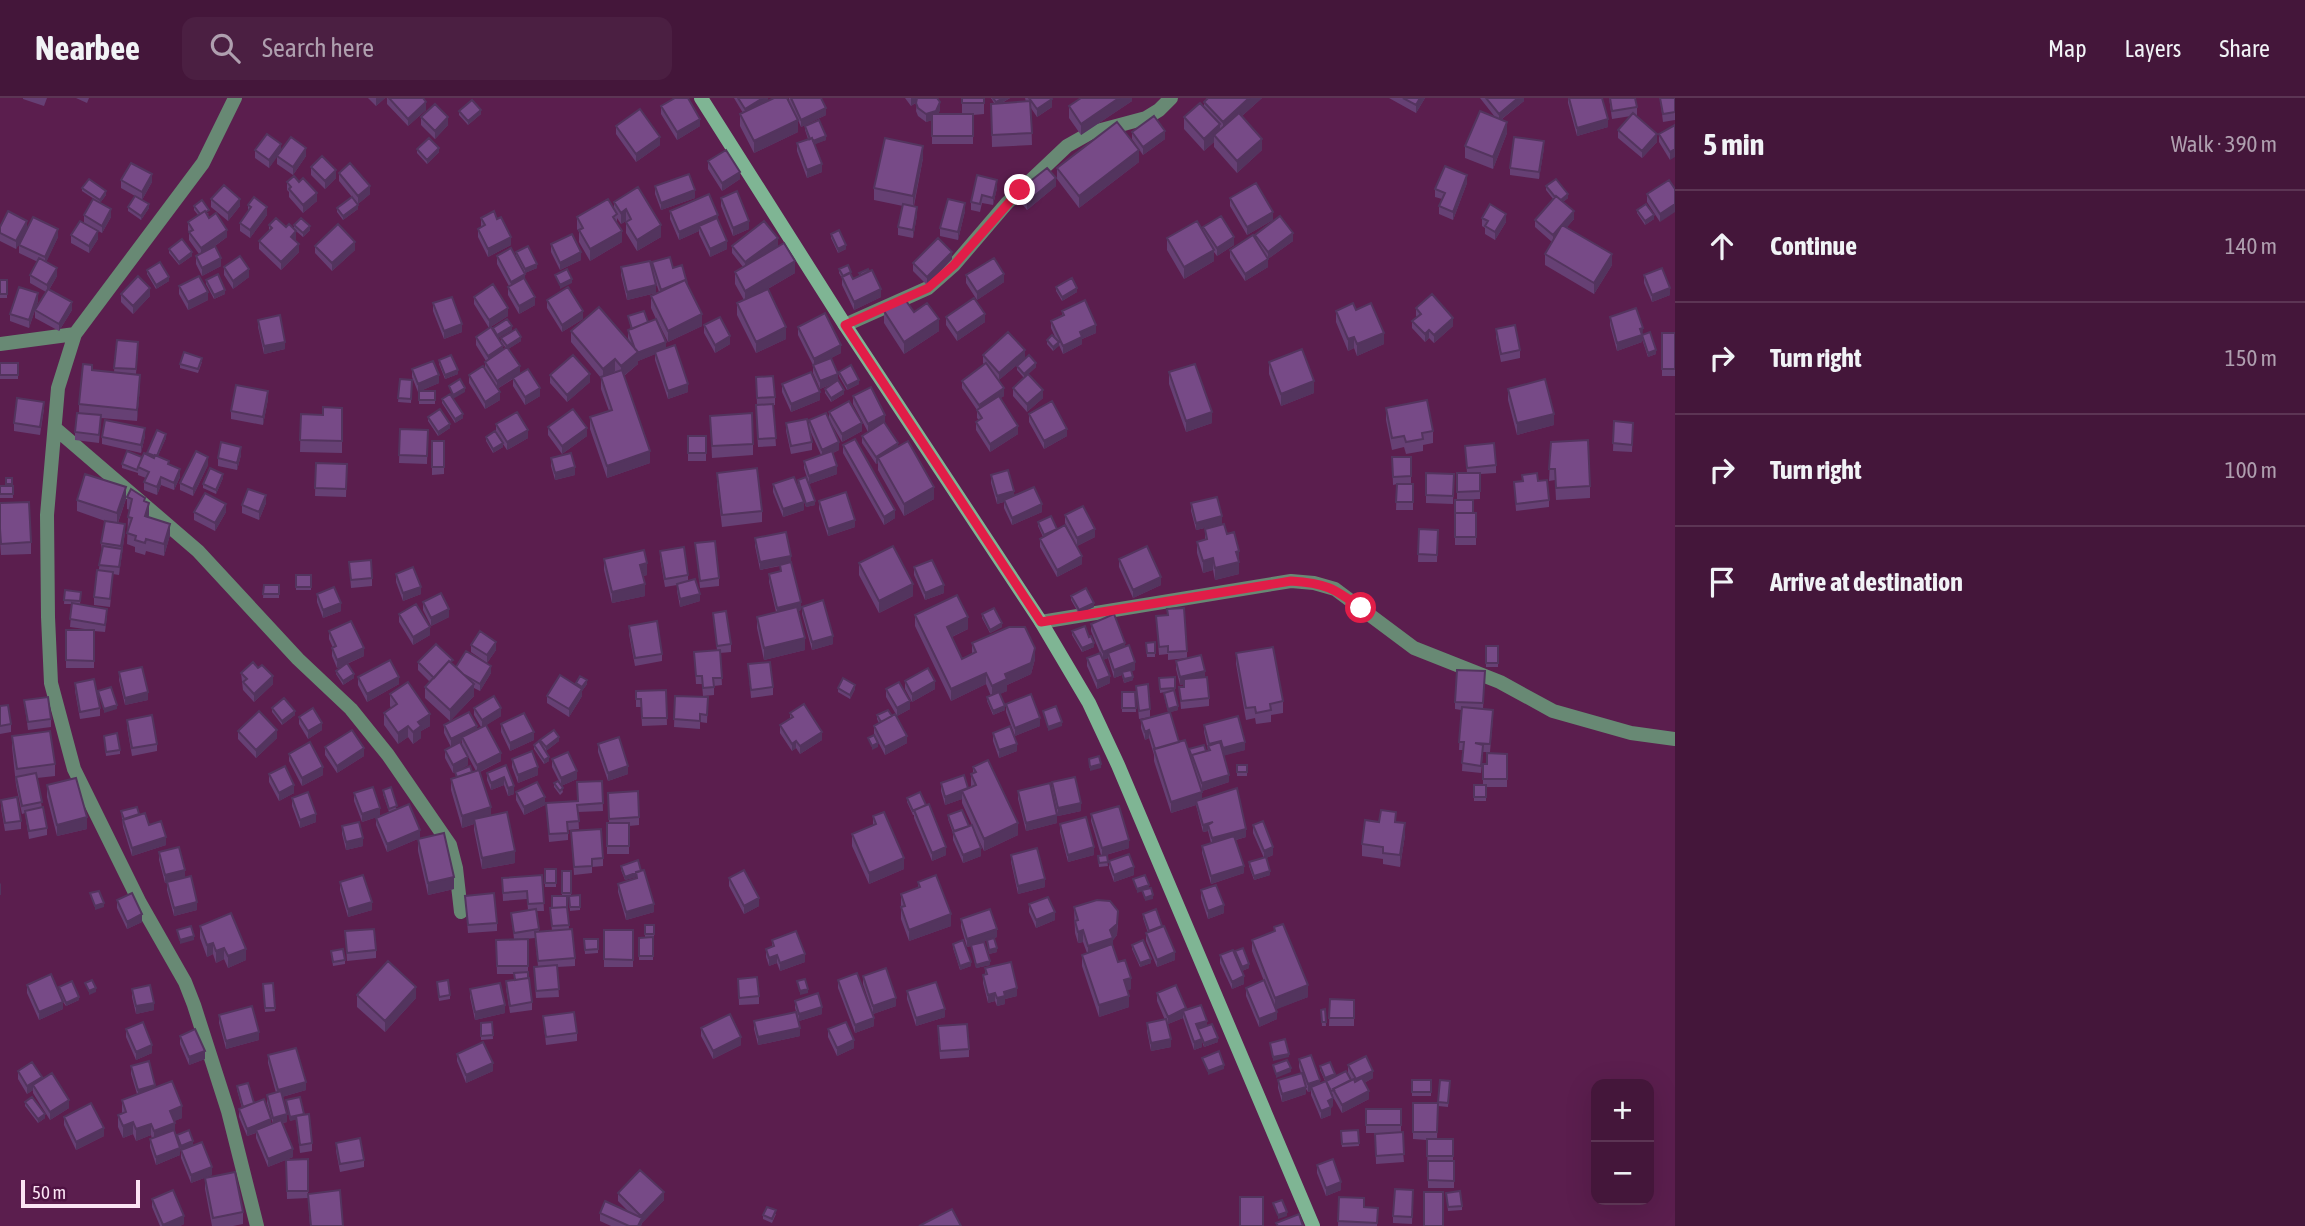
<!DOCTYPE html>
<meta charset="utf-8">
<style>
:root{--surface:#44163a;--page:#4b1f42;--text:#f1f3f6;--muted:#af9faf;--line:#5c3554}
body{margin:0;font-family:"Asap Condensed",sans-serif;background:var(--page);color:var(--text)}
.controls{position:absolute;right:21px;bottom:21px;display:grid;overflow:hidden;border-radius:14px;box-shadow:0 7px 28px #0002}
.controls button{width:63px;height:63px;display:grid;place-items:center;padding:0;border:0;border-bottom:2px solid var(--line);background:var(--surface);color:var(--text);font:35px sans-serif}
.scale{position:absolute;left:21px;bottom:18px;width:119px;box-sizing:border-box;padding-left:7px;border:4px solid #fbe4f4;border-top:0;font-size:19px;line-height:24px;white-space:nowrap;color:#fbe4f4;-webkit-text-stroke:5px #4f1343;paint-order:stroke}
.stop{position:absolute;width:21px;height:21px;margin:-16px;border:5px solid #e11d48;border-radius:50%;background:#fff}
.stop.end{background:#e11d48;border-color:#fff;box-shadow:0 2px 7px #0008}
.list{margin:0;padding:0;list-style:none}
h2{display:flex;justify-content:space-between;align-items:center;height:91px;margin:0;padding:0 28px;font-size:30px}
h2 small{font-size:23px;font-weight:400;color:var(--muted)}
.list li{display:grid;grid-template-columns:46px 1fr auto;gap:21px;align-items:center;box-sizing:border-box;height:112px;padding:0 28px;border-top:2px solid var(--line)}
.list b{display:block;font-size:26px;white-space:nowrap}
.list em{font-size:23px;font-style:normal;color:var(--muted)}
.icon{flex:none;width:38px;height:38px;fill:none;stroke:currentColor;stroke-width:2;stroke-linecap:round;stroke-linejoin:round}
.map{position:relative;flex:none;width:1675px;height:1128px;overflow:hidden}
header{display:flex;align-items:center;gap:42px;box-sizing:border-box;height:98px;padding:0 35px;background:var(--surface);border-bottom:2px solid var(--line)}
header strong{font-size:33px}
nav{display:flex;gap:38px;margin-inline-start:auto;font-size:24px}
.search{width:490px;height:63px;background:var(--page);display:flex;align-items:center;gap:18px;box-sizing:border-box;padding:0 24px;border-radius:14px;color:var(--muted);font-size:26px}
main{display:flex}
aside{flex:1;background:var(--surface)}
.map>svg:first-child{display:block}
</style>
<header>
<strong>Nearbee</strong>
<div class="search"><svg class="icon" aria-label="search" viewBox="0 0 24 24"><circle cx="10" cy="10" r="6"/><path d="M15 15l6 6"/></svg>Search here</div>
<nav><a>Map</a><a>Layers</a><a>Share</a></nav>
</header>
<main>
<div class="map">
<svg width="1675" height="1128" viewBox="0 0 1675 1128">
<rect width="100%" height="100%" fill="#5b1e4e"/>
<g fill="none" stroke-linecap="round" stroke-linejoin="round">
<path stroke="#688974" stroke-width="14" d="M235,0L203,65L75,236L58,290L47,417L48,519L51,585L74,671L140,805L185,884L194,907L228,1013L257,1128
M845,227L928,190L954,167L1007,105L1067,48L1090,35L1146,20L1159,12L1171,0
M0,246L75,236
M56,331L198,453L298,561L351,611L388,657L450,747L456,770L461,814
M1041,524L1291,483L1314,485L1335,491L1414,550L1500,584L1553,613L1631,635L1675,641"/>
<path stroke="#7fb594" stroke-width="14" d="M701,0L845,227L1041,524L1089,605L1118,667L1313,1128"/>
</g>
<path fill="#664074" d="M23,0H47L44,8L23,1Z
M76,0H89L87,5Z
M368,0H385L376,8Z
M387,0H423L426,12L408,28L387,6Z
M734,0H768V3L789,4V0H821L826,17L801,29L798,22V34L754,55L740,28V16L743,15Z
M905,0H937L940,12L938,16H962V0H984V16L973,17V46H932V22L926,24L918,18L916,13L917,4L911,8Z
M991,0H1010L1002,5L1026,4L1025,0H1051L1052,9L1037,19L1031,10L1032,47L992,49L991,6L994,5Z
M1132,0V3L1081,37L1069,20V8Z
M1208,0H1262L1242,18L1262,52L1237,75L1214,49V44L1204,53L1184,31V19L1204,9V4Z
M1389,0H1425L1416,15Z
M1480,0H1524V3L1502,21L1507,35L1493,71L1465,60V48L1495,19Z
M1568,0H1602L1608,29L1577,38L1568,5Z
M1609,0H1635L1637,9V17H1636L1657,44L1642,60L1618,40V32L1631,18L1612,21Z
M1660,0H1675V22L1663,24Z
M661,8L700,28L677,42L661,16Z
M459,13L481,16L468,27L459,17Z
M421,19L448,27L435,41L421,27Z
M1675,27L1670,62L1659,44V36Z
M616,28L660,47L636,64L616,36Z
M805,28L826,42L814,46L822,74L807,80L797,53V45L808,41L805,32Z
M1132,34L1165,41L1143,57L1132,41Z
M1544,50L1539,81L1510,77V70Z
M417,51L439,54L427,66L417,55Z
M255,52L281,54L306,58L293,77L277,66V58L269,70L255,60Z
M923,60L914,108L917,117L913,140L898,137V129L903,108L874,102V90Z
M708,63L740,81L722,93L708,71Z
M1139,64L1079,110L1057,81V70Z
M311,69L336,80L325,91L311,77Z
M339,75L370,96L358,106L353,100L358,111L343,122L337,114V110L352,99L339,83Z
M121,82L152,84L142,102L149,110L141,122L128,113V109L135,98L121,90Z
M1669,82L1660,124L1647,104V96Z
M287,84L317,103L303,115L289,99V94L287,92Z
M1467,85L1453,122L1439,116V108L1442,101L1435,99V91Z
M655,88L695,100L661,112L655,96Z
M1056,88L1027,112L1018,101V93Z
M1546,88L1568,100L1563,104L1574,121L1567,129L1612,167L1594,196L1545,167V156L1552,144L1535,129V122L1553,101L1546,92Z
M82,90L106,97L100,105L111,119L102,135L84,125V117L94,101L82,93Z
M997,90L993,107L982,105L980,114L971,112V104Z
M721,100L749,131L733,138L721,108Z
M1230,100L1273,122L1247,137L1230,108Z
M211,101L240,108L228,123L211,109Z
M614,104L661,139L637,153L626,135V123L621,126L617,120V125L622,144L590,163L579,144V134L577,131V119L614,111Z
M248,107L267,117L250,140L240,133V125L248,114Z
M194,108L209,116L207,117L227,139L215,148L221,168L202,178L196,166V158L199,156L189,142V134L188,132V124L198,117L194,112Z
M1637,112L1654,121L1645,127L1637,115Z
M670,113L718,123L727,151L710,159L699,136V133L679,142L670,121Z
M965,113L958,142L940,138V130Z
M481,120L511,147L488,159L478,139V131L481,129Z
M1482,120L1506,124L1495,142L1485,136V130L1482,128Z
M269,127L294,131V127L310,132L303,139L296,133V141L295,142L299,154L281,172L259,151V143L269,133Z
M0,129L27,130L16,151L0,143Z
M1203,129L1234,147L1217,158L1214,154V163L1184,181L1167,152V140L1203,134Z
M831,136L846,151L838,155L831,140Z
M71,137L98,141L89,155L71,145Z
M1255,137L1293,143L1268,161V169L1245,183L1230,160V152L1255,140Z
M58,139L46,164L57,178L49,192L72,212L59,233L35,220V212L46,194L30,185V177L38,164L19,155V147Z
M551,146L581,162L560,172L551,154Z
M315,148L355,152L332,173L315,155Z
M732,148H778L771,153L795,175L766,192L786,241L756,255L737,217V205L744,202L735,186V174L743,169L732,155Z
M169,151L192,158L179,167L169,155Z
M516,154L537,170L525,175V182L535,207L519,216L508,197V189L509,188L497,166V158L522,170L516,157Z
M952,161L927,187L913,173V165Z
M652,164L673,170L687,185L702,228L668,244L657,222L666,251L688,294L668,301L655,262V256L638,263V266L624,278L650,365L607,380L590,331V319L609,313L601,291V280L571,244V233L629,244L628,240V232L631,231L628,218L648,224L656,221L651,210V198L659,194L652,172Z
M224,169L249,179L233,191L224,177Z
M621,169L656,195L627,202L621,177Z
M839,171L851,178L853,181L859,178V175L881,199L854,212L842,187V180L839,175Z
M147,172L169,183L156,191L147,176Z
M966,177L1004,184L977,202L966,185Z
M1644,177L1670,197L1652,204L1644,185Z
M0,182H7V200H0Z
M206,182L225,196L214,201L206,186Z
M179,188L208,202L188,212L179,196Z
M1056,189L1077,194L1062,203L1056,193Z
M121,196L150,198L133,216L121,204Z
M474,199L508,218L489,230L474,206Z
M547,202L583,221L562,234L547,210Z
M38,203L29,230L10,223V216Z
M433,205L462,234L444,241L433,213Z
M1416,210L1453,228L1434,245L1429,240L1425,244L1412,230V223L1417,219L1416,218Z
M1356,212L1384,246L1357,258L1354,250L1348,253L1336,224V213Z
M884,213L914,214L939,233L904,256L884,225Z
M1062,213L1096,235L1082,241V246L1063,256L1059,247L1053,253L1047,246V242L1056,241L1051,230V223L1062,217Z
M946,219L985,224L957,243L946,227Z
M1610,219L1643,236L1656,256L1648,259L1642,241V244L1617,253L1610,227Z
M258,222L285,251L264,256L258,229Z
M704,227L730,246L715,255L704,235Z
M798,229L841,255L831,260L838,282L844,296L831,304L825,295V291L832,286L820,291L813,275V267L798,237Z
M493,230L512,232L498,240L503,252L506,250L501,244V240L521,243L508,251L520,276L540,298L525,307L513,288V281L497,291L500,302L485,311L469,285V277L485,270V264L486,263L476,247V239L493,233Z
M1496,231L1520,252V260L1501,264L1496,239Z
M1662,235H1675V278H1662Z
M117,242L138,251L136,276L140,288L137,323L101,320L99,345L75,342V334L79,315V306L92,272L114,274Z
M983,257L1025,260L999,282L1004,298L1000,300L1018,336L990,354L976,332V324L979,322L977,320V312L962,290V283L984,266L983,265Z
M439,262L458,276L445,281L439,266Z
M202,264L198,275L180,270V266Z
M1269,264L1314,295L1281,308L1269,276Z
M0,265H18V281H0Z
M1017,268L1036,269L1024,280L1017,272Z
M412,271L439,285L420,293H435V306H419V293L418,294L412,279Z
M839,274L859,286L847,292L839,278Z
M1169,274L1212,325L1186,334L1169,286Z
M550,277L590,284L567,304L550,285Z
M756,279L775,299V307H773L776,348L758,349L756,315V307H757Z
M400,281L412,282L411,305L398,304Z
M782,286L820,302L791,314L782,294Z
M1013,290L1043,300L1027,314L1013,298Z
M1508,291L1554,327L1517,337L1508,302Z
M853,298L885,325L898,349L934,401L904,418L878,372V365L876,366L862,345V338L868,334L853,306Z
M268,301L263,327L231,321V313Z
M442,301L463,320L455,325L442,305Z
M342,310V355L300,354L301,316L323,317Z
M1386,310L1433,333V345L1423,347V353L1406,356L1404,349L1392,352L1386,322Z
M44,311L40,337L14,333V325Z
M829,314L862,333L842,344L830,323L839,352L833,355L837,376L809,386L804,370V363L821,357L809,330V322L829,321Z
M1029,316L1067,338L1044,351L1029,324Z
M710,318L753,346V357L712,360Z
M428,319L450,330L438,338L428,323Z
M1614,323L1633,332L1632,354L1613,353Z
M786,325L812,344V352L791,356L786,333Z
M496,326L528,340L507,352L503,346V349L493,355L486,343V339L496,334Z
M548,329L587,338L562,356L548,337Z
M400,331L428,332L427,366L399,365Z
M145,338L141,355L102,346V339Z
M688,338H706V363H688Z
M166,340L158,358L169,366L180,379L174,392L161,387L157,397L144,392V384L146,380L138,377V375L122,370V366L147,357V355Z
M432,343H444V376L432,377Z
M1551,344L1590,388V400L1556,402L1555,382L1549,383Z
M843,347L895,420L884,427L843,355Z
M1465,348L1496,367V375L1480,376V401L1457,402V375H1467Z
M241,357L237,372L218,368V360Z
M1392,359H1411V386H1413V412H1396L1397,386L1393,387Z
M551,360L575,377L555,382L551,368Z
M316,365L347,366L346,399L315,398Z
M208,367L193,398L180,392V385Z
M717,375L762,413V424L722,429L717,387Z
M1426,375L1454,376L1453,406L1426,405Z
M991,377L1014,398L1042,414L1012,427L1004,410V404L997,406L991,385Z
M1522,377L1538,383L1549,402V409L1516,413L1514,384L1522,383Z
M6,380H12L13,400H0V388H6Z
M223,380L216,396L203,390V386Z
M798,382L815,407L806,409L798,386Z
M773,386L804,412L783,419L773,394Z
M127,399L145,404L149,417L148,419L170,437L164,458L146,453L145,457L135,454V449L127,446L128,419L130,412L127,411Z
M126,401L118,425L125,434L119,477L113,476L110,509L94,507V499L102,453L101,445L105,423L77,413V402Z
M1455,402L1473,415H1476V447H1455Z
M819,403L855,429L828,438L819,411Z
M0,405L31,444V456L1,457L0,443Z
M266,405L259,422L242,415V407Z
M1191,405L1222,426L1196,432L1191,413Z
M194,414H226L215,433L194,422Z
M1065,417L1095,439L1077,448L1065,425Z
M1038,424L1057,431L1082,466L1057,479L1040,449V441L1043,439L1038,428Z
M1205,431L1227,436L1239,453V476L1215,482L1213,472L1203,475L1197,455V444L1205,441Z
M1419,431L1438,432L1437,464H1418Z
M755,440L791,464L801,512L798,513L805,552L764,562L757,530V519L776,514L769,484V476L780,474V468L760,472L755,448Z
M695,445L719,480V488L700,490Z
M660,453L688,477V483L700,503L680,509L677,493V487L665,489L660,460Z
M604,461L647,477L643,478L645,498L612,505L604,472Z
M1119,461L1161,487L1133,500L1119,469Z
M349,464L372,480V488L351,490Z
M859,465L913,498L879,515L859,477Z
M914,469L944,495L925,502L914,477Z
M396,476L421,496L403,503L396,484Z
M296,477H311V492H296Z
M264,487H279V500H263Z
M65,492L81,494L80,506L107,518L105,534L94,533V570H66V532H92L70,529L72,506H64Z
M317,496L341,513L323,520L317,504Z
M1071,498L1094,509L1079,516L1071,502Z
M423,504L449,519L431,528L423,512Z
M802,509L833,546L812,552L802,516Z
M713,515L731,546V554L720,555L722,587L714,588V597L703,598L702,586H696L694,554L717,552Z
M399,516L430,537L413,547L399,524Z
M982,516L1002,529L990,535L982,520Z
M915,517L968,531L952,539L962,561L972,556V545L1035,561L1031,576L1007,587V593L999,596L1005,612L993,617L987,603V599L991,598L986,586L951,603L915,528Z
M1156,518L1187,553V560L1205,579L1209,600V608L1181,611L1179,589H1184V586L1180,587L1176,571V563L1187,560L1168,562V556L1159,557Z
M1091,526L1125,549L1135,572L1132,573L1133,582L1124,585L1122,577L1114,580L1108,560L1103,562L1091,533Z
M629,528L662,556V563L635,568L629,536Z
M329,533L364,558L347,566L354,580L343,587L336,576V573L345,567L337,570L332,558V550H333L329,541Z
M1072,533L1089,539L1094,549L1082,554L1072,537Z
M1155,544V559H1147L1146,545Z
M471,547L496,552L487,565L471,554Z
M1486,548H1498V569H1486Z
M1236,555L1283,603V615L1271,617V624L1256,626L1255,620L1246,622L1236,566Z
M1087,560L1110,585L1097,591L1087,568Z
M418,564L453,566L456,569L491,575L480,593L474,590V598L450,623L425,600V589L430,584L418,572Z
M748,566L773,589V597L751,600Z
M1485,573L1483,611L1493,619L1490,654H1483L1481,675L1462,673L1463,652H1459L1461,612L1455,611V604Z
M119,574L148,602L125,607L119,582Z
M241,575L273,586L254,604L243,592Z
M358,579L399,586L367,604L358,587Z
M1175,579V594H1174L1178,612L1170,614L1179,644L1189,655V651L1206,653L1208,652L1204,634V627L1245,652L1224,657L1229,684L1202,693V701L1246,739L1236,742L1244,775L1211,786L1202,755V748L1211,745L1208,733L1203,734L1196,707L1171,715L1154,663V657L1149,640L1145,642L1141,630V622L1168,614L1164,598V595L1165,594L1160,595L1159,580Z
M905,583L935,591L912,604L905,591Z
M75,585L100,610V618L80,621L75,593Z
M576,585L587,586L582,593V598L569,619L547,605V598L576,587Z
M1136,588L1150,611V619L1139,621Z
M838,590L855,591L850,601L838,594Z
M886,591L910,611L897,618L886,599Z
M666,592L667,627L642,628L641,609H636V593Z
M1122,594H1135L1136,614H1122Z
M390,596L430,628L421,633V640L413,646L408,639L398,646L384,627V615L391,610L390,608Z
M675,598L708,599L707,625L700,624V631L674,629Z
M24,602L51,621V629L28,632Z
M1006,606L1040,628L1015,638L1006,614Z
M0,608L11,626V634L0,636Z
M272,610L295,617L282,627L272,614Z
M474,610L501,618L486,627L501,663L480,674L491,717L515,765L482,771L474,732V726L462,730L451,692V681L456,679L455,674H472L476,673L462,647V643L451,649L444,635V627L477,631L481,629L474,617Z
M790,615L822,642L800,656L796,650L792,653L780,635V627L790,620Z
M877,617L892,618L907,645L885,657L874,636V628L879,625L877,621Z
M299,619L322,632L308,641L299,626Z
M127,622L157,646V653L132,658L127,629Z
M501,626L534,642L510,653L501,634Z
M238,633L277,640L256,660L238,641Z
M993,635L1017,653L999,660L993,643Z
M12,638L55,666V678L37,680L42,710L47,730V737L29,741L25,715L22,716L16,687L12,649Z
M104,638L120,652V656L106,658Z
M540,642L559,643L546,653L549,663L544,666L534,651V647L540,645Z
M598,646L628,676L608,683L598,654Z
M325,649L364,658L337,675L325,657Z
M445,652L468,667L453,675L445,660Z
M289,656L323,677L302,688L289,663Z
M1507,656V689H1486V703H1474V687H1483V666H1487Z
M512,661L538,677L518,685L512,669Z
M552,661L577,681L561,688L563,694L560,697L554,689V685L561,687L552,669Z
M506,667L514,696L508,698L504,687L491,692L487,682V675Z
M1237,667H1247V678H1237Z
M973,669L1018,737L984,753L973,730L981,758L963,765L953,742V735L948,721V717L969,728L972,727L962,705V701L945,707L941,693V685L968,690L971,689V676L973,675Z
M269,676L294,695L279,703L269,684Z
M602,683L603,713L578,714L579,731L568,732V742L549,744L546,705L577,703Z
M1052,684L1081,713L1058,718L1052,691Z
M47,687L87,731L57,738L47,699Z
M383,692L397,711L420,740L387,754L376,727V720L389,714L383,696Z
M1018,693L1057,725L1026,733L1018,701Z
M516,694L545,707L524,717L516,702Z
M354,695L380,718L362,724L354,703Z
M608,695L639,719V727L629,728V756H607V725H609Z
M292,700L316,724L300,730L292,708Z
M907,700L926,708L946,757L932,763L914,720V717H913L907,704Z
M1,702L21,723V731L5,733L1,710Z
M121,713L139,716L166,747L132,758L123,729Z
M1091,716L1129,750L1106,757L1108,768L1099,769L1098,758L1101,757L1091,723Z
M873,718L904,771L869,786L852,748V736L873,727Z
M1379,724L1405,737L1400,769L1383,766V761L1362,758V746Z
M1060,726L1094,757L1068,764L1060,734Z
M1253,727L1273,757L1266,760L1270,777L1254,782L1249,768V764L1264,760L1253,735Z
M342,728L363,748L346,752L342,736Z
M571,733L603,760V768L592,769V775L574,777Z
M418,741L454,791L428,797L418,753Z
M159,754L185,779L197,812L174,818L167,792V784L165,785L159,762Z
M1011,757L1045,789L1018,796L1011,764Z
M638,762L654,814L626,822L618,794V786L636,781V779L625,782L621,772V768Z
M1109,763L1134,777L1114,784L1109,770Z
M545,771H556V789H545Z
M562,773H571V798L580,797V812L570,813L569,799H567L569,831L575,860V868L557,869L559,899L536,900L534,869L538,868L535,840L524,841H528V880L532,904V912L510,915L506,891V883L515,882L514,876H497L496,842L514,841L511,815L528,812L527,801L503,803L502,780L542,777L544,813H537L539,834L552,833L550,810H552L562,798Z
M729,780L759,808L744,816L729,788Z
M340,784L372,812L348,819L340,792Z
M918,784L951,828L909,843L901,821V796L918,790Z
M1201,792L1224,815L1208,821L1201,800Z
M465,798L497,825V833L468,835Z
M117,802L142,824L127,831L117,810Z
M1029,806L1055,822L1036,830L1029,814Z
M1074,809L1118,825L1117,837L1113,842V848L1118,864L1131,891L1127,892L1129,909L1099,919L1082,868V857L1087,855L1083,844L1078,845L1075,835Z
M1143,816L1162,828L1175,862L1157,869L1146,843V835H1148L1143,820Z
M961,821L997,839L987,842L997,854L989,856L987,842L976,846L990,867L976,870L971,848L967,849L961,829Z
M645,827H654V840H653V862H639V840H645Z
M200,828L246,862L228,870L224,861L216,865L213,856L207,859L200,840Z
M1274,829L1308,899L1276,911L1277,921L1259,929L1246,898V890L1264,883L1252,853V842L1274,833Z
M604,832H633V869H604Z
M345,833L376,852V860L347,863Z
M584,841H598V855L585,856Z
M772,842L805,864L780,873L777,865L769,868L766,859V851L772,849Z
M953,846L971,868L960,872L953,850Z
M1132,847L1151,865L1140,869L1132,851Z
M331,853L345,862V866L333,868Z
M1235,853L1249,870L1242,873L1244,886L1232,891L1220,865V857H1235Z
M985,870L1017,898L1005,901V906L997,908L995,903L988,905L983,885V877H985Z
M863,878L896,908L873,916L863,886Z
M738,881L759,898V906L739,907Z
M838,882L874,928L855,935L838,890Z
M437,884L450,897V901L439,903Z
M273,885L275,913L265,914L263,886Z
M27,887L59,893V889L79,902L66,908L63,904V911L39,922L27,895Z
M132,891L154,912L136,916L132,899Z
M470,891L505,915L475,922L470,899Z
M907,893L945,919L916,928L907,901Z
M1157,895L1186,912L1207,928L1218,944L1204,949L1202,943V949L1194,952L1183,920L1168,926L1171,949L1151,953L1147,933V925L1165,922L1157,903Z
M357,897L416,900L385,934L357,909Z
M1330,901L1354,902V928H1329Z
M795,903L822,916L799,923L795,910Z
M1325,911L1326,928H1322L1321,912Z
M219,917L259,942L226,951L219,925Z
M543,918L577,935V943L546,947Z
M754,923L800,938L758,947L754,931Z
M492,924L493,941L481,942V925Z
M701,930L741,947L713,961L701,938Z
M126,931L152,955L136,962L126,939Z
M828,931L854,950L837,958L828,939Z
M938,936L969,951V959L940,961Z
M180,938L205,961L189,967L180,946Z
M457,956L493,973L466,985L457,963Z
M268,957L306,992L282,999L287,1024L283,1025L293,1059L268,1069L256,1040V1035L247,1038L239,1019V1011L242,1010L237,992V988L254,1005L271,1026H273L267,1005V997L276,995L268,965Z
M1299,961L1320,985L1325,983L1320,972V968L1335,979L1352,982L1348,975V967L1373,980L1364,985L1369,1001L1342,1015L1333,999V996L1332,997L1333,1008L1331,1009V1017L1321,1021L1311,997V993L1308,994L1306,991V996L1282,1004L1278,990V982L1301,975L1299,969Z
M131,968L155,989L182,1020L174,1023L175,1036L177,1040V1037L193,1047L180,1051V1057L156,1067L150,1049V1041H152L151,1037L136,1043L133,1036L123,1040L118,1029V1017L122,1016V1002L137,996L131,976Z
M18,973L69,1010L50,1022L33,995V992L27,996L18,981Z
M1412,982H1431V998H1412Z
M1440,982L1450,983L1448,1009L1438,1008L1437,1041H1453V1063H1454V1090H1428L1427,1042L1413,1041V1005H1438Z
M286,1002L304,1017L312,1045V1053L300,1055L296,1021L290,1023Z
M25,1004L45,1020L38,1025L25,1008Z
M1366,1011H1401V1034L1404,1064L1376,1066L1375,1036L1400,1035H1366Z
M64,1019L104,1038L76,1052L64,1027Z
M1358,1032L1359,1048L1342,1049L1341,1033Z
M336,1045L364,1062V1069L340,1074L336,1053Z
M181,1052L212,1077L191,1085L181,1060Z
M308,1061V1096L343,1128H310L308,1100L287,1101L286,1062Z
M1317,1067L1341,1092L1326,1098L1317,1075Z
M205,1080L243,1114V1126L233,1128H212L205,1091Z
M618,1095L664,1102L642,1125L641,1128H611L600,1123V1115L629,1114L618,1103Z
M1446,1095L1462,1108V1112L1448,1113Z
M1339,1099L1364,1109L1378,1110L1377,1128H1338Z
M1413,1100L1412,1126L1393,1125V1118Z
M152,1101L184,1126L180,1128H160L152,1109Z
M776,1116L772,1125L763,1121V1117Z"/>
<path fill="#53345e" d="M376,0H385L376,8Z
M763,0H768V5L745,19V11Z
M911,0H922L911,8Z
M1003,0H1010L996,8V4Z
M1119,0H1132V3L1081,37V26Z
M1249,0H1262L1223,35V24Z
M1420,0H1425L1416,15V7Z
M1518,0H1524V3L1499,23V16Z
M1052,1V9L1037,19V11Z
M426,4V12L408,28V21Z
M940,4V12L936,21L926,24V16Z
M826,10V17L801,29V22Z
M481,12V16L468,27V23Z
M448,19V27L435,41V33Z
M700,21V28L677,42V34Z
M1608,21V29L1577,38V30Z
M798,22V34L754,55V43Z
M1507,24V35L1493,71V59Z
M1220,26V38L1214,37V44L1204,53V41Z
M1165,33V41L1143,57V49Z
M1657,36V44L1642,60V53Z
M826,38V42L811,48V44Z
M660,39V47L636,64V56Z
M1262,41V52L1237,75V63Z
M1544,43V50L1539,81V74Z
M281,46V54L269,70V62Z
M923,48V60L913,110V98Z
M306,50V58L293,77V69Z
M439,50V54L427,66V62Z
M1675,51V59L1670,62V54Z
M1139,52V64L1079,110V98Z
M822,66V74L807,80V72Z
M336,72V80L325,91V83Z
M740,74V81L722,93V85Z
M152,76V84L142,102V94Z
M1467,77V85L1453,122V114Z
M1056,80V88L1027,112V104Z
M997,82V90L993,107V100Z
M370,88V96L358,106V98Z
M695,92V100L661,112V105Z
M106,93V97L100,105V102Z
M317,95V103L303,115V107Z
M1568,96V100L1559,107V103Z
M240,101V108L228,123V115Z
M965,105V113L958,142V134Z
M149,106V110L141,122V118Z
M1675,106V114L1660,124V116Z
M358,107V111L343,122V118Z
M267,109V117L250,140V132Z
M917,109V117L913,140V132Z
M111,111V119L102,135V128Z
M626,111V123L621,126V115Z
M1574,113V121L1553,145V137Z
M1273,114V122L1247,137V129Z
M1506,116V124L1495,142V134Z
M718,117V124L699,128V133L679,142V134Z
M1654,117V121L1645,127V123Z
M27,123V130L16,151V143Z
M749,123V131L733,138V130Z
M661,127V139L637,153V142Z
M310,128V132L303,139V135Z
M58,131V139L45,167V159Z
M227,132V139L201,158V150Z
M98,133V141L89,155V148Z
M296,133V141L291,146V139Z
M622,133V144L590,163V151Z
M1293,135V143L1268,161V169L1245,183V176L1268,161V154Z
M511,139V147L488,159V151Z
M1234,139V147L1217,158V150Z
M778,140V148L745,172V164Z
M727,143V151L710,159V151Z
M355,144V152L332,173V165Z
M299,146V154L281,172V164Z
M846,147V151L838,155V151Z
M1214,152V163L1184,181V169Z
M192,154V158L179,167V164Z
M581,154V162L560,172V165Z
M952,154V161L927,187V179Z
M1612,156V167L1594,196V185Z
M221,160V168L202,178V170Z
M795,163V175L745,204V193Z
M537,166V170L525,175V171Z
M57,170V178L47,195V187Z
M249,171V179L233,191V183Z
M525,176V184L511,192V184Z
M1004,176V184L977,202V194Z
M169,179V183L156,191V187Z
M572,181V185L560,191V187Z
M656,187V195L627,202V194Z
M150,190V198L133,216V208Z
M1077,190V194L1062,203V199Z
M1670,190V197L1652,204V197Z
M881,191V199L854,212V204Z
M225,192V196L214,201V197Z
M208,194V202L188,212V204Z
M38,195V203L29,230V222Z
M535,199V207L519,216V208Z
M72,204V212L59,233V226Z
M508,210V218L489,230V222Z
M583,213V221L562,234V227Z
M702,216V228L668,244V233Z
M985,216V224L957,243V235Z
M1453,220V228L1434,245V237Z
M939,221V233L904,256V244Z
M462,226V234L444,241V233Z
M1096,227V235L1082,241V246L1063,256V248L1080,234Z
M512,228V232L497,241V237Z
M786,229V241L756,255V244Z
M1643,230L1642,244L1617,253V245Z
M1429,232V240L1425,244V236Z
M1384,235V246L1357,258V246Z
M730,238V246L715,255V247Z
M521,239V243L507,252V248Z
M1354,239V250L1348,253V241Z
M285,244V251L264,256V248Z
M666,244V252L638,263V266L621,280V268L638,254Z
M1059,244V248L1053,253V249Z
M841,247V255L814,269V261Z
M503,248V256L488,265V258Z
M1025,252V260L999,282V275Z
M1656,252V256L1648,259V255Z
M615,261V273L603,282V271Z
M1036,265V269L1024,280V276Z
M520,268V276L497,291V283Z
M458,272V276L445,281V277Z
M590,276V284L567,304V297Z
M838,276V283L820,291V283Z
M140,277V288L137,323V312Z
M439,277V285L418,294V286Z
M859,282V286L847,292V288Z
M1314,283V295L1281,308V296Z
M688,286V294L668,301V293Z
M465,290V294L453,301V297Z
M540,290V298L525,307V299Z
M1004,290V298L979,315V307Z
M844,292V296L831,304V300Z
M1043,292V300L1027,314V306Z
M268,293V301L263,327V319Z
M500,294V302L485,311V304Z
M820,294V302L791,314V306Z
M1212,314V325L1186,334V323Z
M463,316V320L455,325V321Z
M1554,316V327L1517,337V325Z
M885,317V325L868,334V326Z
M862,325V333L842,344V336Z
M450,326V330L438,338V334Z
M1018,328V336L990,354V346Z
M145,330V338L141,355V347Z
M587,330V338L562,356V348Z
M1067,331V338L1044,351V343Z
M528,332V340L507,352V344Z
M166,336V340L156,362V359Z
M839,344V352L822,360V352Z
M503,345V349L493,355V351Z
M898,345V353L878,360V365L876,366V359Z
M241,349V357L237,372V365Z
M650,353V365L607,380V368Z
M208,359V367L193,398V391Z
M837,368V376L809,386V378Z
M575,369V377L555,382V375Z
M180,371V379L174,392V385Z
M223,376V380L216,396V392Z
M161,379V387L157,397V389Z
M126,389V401L117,427V415Z
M934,389V401L904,418V406Z
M1014,393V401L997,406V398Z
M266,397V405L259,422V414Z
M815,403V407L806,409V406Z
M804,404V412L783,419V411Z
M149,405V417L145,430V418Z
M226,406V414L215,433V425Z
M1042,406V414L1012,427V420Z
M895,412V420L884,427V419Z
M1222,418V426L1196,432V425Z
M855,422V429L828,438V431Z
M125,426V434L119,477L121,448Z
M170,426V437L164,458V446Z
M1095,431V439L1077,448V440Z
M1239,453V476L1215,482V470L1236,454Z
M791,458V465L760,472V464Z
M1082,458V466L1057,479V472Z
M1213,460V472L1203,475V463Z
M647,465V477L640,479V467Z
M1161,479V487L1133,500V492Z
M645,486V498L612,505V494Z
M913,486V498L879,515V503Z
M944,487V495L925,502V495Z
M421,489V496L403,503V495Z
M700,496V503L680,509V501Z
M801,504V512L777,518V510Z
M341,505V513L323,520V512Z
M1094,505V509L1079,516V512Z
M449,511V519L431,528V520Z
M968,519V531L947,541V529Z
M1002,525V529L990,535V532Z
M430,529V537L413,547V539Z
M833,538V546L812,552V544Z
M805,540V552L764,562V550Z
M496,544V552L487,565V557Z
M1094,545V549L1082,554V550Z
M1125,545V553L1108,555V560L1103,562V554Z
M364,550V558L337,570V562Z
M1035,550V561L1031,576L1007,587V593L992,600V588Z
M1135,564V572L1114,580V572Z
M491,568V575L480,593V586Z
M1205,573V580L1180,587V579Z
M986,575V586L951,603V591Z
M354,576V580L343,587V583Z
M273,578V586L254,604V596Z
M1110,578V585L1097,591V583Z
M399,579V586L367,604V596Z
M1133,579V582L1124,585V581Z
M587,582V586L582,593V598L569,619V611Z
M935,583V591L912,604V596Z
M474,586V598L450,623V612Z
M855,587V591L850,601V597Z
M148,594V602L125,607V600Z
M910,603V611L897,618V610Z
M117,607V611L104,615V611Z
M1005,608V612L993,617V613Z
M1178,608V612L1168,615V611Z
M501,610V618L482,630V622Z
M295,613V617L282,627V623Z
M430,616V628L421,633V640L413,646V634L418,624Z
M1040,620V628L1015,638V630Z
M1062,624V628L1048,633V629Z
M322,625V632L308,641V633Z
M408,628V639L398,646V635Z
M477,628V635L462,639V643L451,649V641Z
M277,632V640L256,660V652Z
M1149,632V640L1145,642V634Z
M534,634V642L510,653V645Z
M822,634V642L800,656V648Z
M907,638V645L885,657V649Z
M559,639V643L546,653V649Z
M796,643V650L792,653V646Z
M1245,644V652L1223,658V650Z
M878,645V649L872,652V648Z
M1017,646V653L999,660V652Z
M364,650V658L337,675V668Z
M501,655V663L477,675V667Z
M468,659V667L453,675V667Z
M549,659V663L544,666V662Z
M1101,666V670L1090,673V669Z
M628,668V676L608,683V675Z
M323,669V677L302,688V680Z
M538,669V677L518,685V677Z
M577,673V681L561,688V680Z
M1229,677V684L1202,693V685Z
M504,679V687L491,692V685Z
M294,687V695L279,703V695Z
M514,688V696L508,698V690Z
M962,693V701L945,707V699Z
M1202,694V706L1196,703V707L1171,715V704Z
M545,699V707L524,717V709Z
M1081,705V713L1058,718V710Z
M491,709V721H474V726L462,730V718Z
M380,710V718L362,724V716Z
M316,716V724L300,730V722Z
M1057,717V725L1026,733V725Z
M87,719V731L57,738V727Z
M1213,724L1208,727V733L1203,734V727Z
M1018,725V737L984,753V741Z
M1405,725V737L1400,769V757Z
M1246,731V739L1212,748V740Z
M420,732V740L387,754V746Z
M166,739V747L132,758V750Z
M363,740V748L346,752V744Z
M1129,742V750L1102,758V750Z
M946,749V757L932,763V755Z
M1094,749V757L1068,764V757Z
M1273,749V757L1264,761V753Z
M981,750V758L963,765V757Z
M515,753V765L482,771V760Z
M904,760V771L869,786V775Z
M1244,768V775L1211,786V778Z
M1134,769V777L1114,784V777Z
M185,772V779L165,785V777Z
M1270,773V777L1254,782V778Z
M636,775V779L625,782V779Z
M454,779V791L428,797V785Z
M1045,781V789L1018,796V788Z
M1,785V797H0V786Z
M1149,787V791L1137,795V791Z
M1153,797V801L1145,803V800Z
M759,800V808L744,816V808Z
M197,804V812L174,818V810Z
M372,804V812L348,819V811Z
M104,805V809L95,812V808Z
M654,806V814L626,822V814Z
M1224,807V815L1208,821V813Z
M1118,813L1117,837L1113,842V852L1088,859V848L1110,832Z
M1055,814V822L1036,830V822Z
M142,816V824L127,831V824Z
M951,816V828L909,843V832Z
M997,831V839L967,849V841Z
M1083,832V844L1078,845V834Z
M194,838V842L180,846V842Z
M213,845V856L207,859V847Z
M224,850V861L216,865V853Z
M997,850V854L989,856V852Z
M246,851V862L228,870V858Z
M1175,854V862L1157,869V862Z
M805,856V864L780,873V865Z
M777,857V865L769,868V860Z
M1151,861V865L1140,869V865Z
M990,863V867L976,870V867Z
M971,864V868L960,872V868Z
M1249,866V870L1242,873V869Z
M1244,878V886L1232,891V884Z
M1131,880V891L1124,894V882Z
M1308,887V899L1275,912V900Z
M416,889V900L385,934V923Z
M96,890V894L89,897V893Z
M1017,890V898L1005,901V906L997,908V900L1004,894Z
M808,891V895L800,897V893Z
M995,895V903L988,905V897Z
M1129,898V909L1099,919V907Z
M79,899V902L66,908V905Z
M896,900V908L873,916V908Z
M63,904V911L39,922V914Z
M154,905V912L136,916V908Z
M505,907V915L475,922V914Z
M822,909V916L799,923V916Z
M1186,910V918L1183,913V920L1168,926V919Z
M945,911V919L916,928V920Z
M1277,914V921L1259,929V921Z
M874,920V928L855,935V927Z
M1207,923V931L1196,934V926Z
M800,930V938L758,947V939Z
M259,934V942L226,951V943Z
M741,939V947L713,961V953Z
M1218,940V944L1204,949V945Z
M1171,941V949L1151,953V945Z
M1202,941V949L1194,952V944Z
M854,942V950L837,958V950Z
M152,947V955L136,962V954Z
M205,953V961L189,967V959Z
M1289,956V959L1273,963V959Z
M493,965V973L466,985V977Z
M1224,967V971L1208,977V973Z
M1291,970V974L1276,980V976Z
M1373,973V980L1356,989V981Z
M1335,976V980L1325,984V980Z
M42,979V987H33V992L27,996V988Z
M1320,982V990L1311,989V993L1308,994V986Z
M306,984V992L278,1000V992Z
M155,987V995L138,999V992Z
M1306,989V996L1282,1004V996Z
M1369,993V1001L1342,1015V1007Z
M1333,1000V1008L1331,1009V1017L1321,1021V1013L1328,1003Z
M69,1002V1010L50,1022V1014Z
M182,1008V1020L170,1025V1013Z
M45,1016V1020L38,1025V1021Z
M287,1016V1024L273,1027V1020Z
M304,1016V1020L290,1023V1019Z
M271,1021V1029L247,1038V1031Z
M133,1024V1036L123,1040V1028Z
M175,1025V1037L154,1045V1033Z
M151,1026V1037L136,1043V1031Z
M104,1030V1038L76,1052V1044Z
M193,1043V1047L181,1052V1048Z
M180,1050V1057L156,1067V1059Z
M293,1051V1059L268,1069V1061Z
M212,1069V1077L191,1085V1077Z
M1341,1084V1092L1326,1098V1090Z
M664,1094V1102L642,1125L641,1128H638L641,1121V1118Z
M1287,1114V1118L1278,1121V1117Z
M184,1118V1126L180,1128H163V1127Z"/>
<path fill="#774a87" stroke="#53345e" stroke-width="2" d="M389,0H423L426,4L408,21Z
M675,0H688L700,21L677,34L661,8Z
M738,0H763L745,11Z
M774,0H787L798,22L754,43L740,16Z
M791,0H821L826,10L801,22Z
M917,0H937L940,4L936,13L926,16L918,10L916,5Z
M962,0H984V5H962Z
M993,0H1003L996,4Z
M1029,0H1051L1052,1L1037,11Z
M1081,0H1119L1081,26L1069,8Z
M1208,0H1249L1223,24L1204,4Z
M1403,0H1420L1416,7Z
M1486,0H1518L1499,16Z
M1569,0H1602L1608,21L1577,30Z
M1610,0H1635L1637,9L1612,13Z
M1660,0H1675V14L1663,16Z
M472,2L481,12L468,23L459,13Z
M1030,3L1032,35L992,37L991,6Z
M1200,5L1220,26L1204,41L1184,19Z
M435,6L448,19L435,33L421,19Z
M640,11L660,39L636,56L616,28Z
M1480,13L1507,24L1493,59L1465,48Z
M1239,15L1262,41L1237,63L1214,37Z
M1633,15L1657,36L1642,53L1618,32Z
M932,16H973V38H932Z
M1154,18L1165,33L1143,49L1132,34Z
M819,22L826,38L813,43L812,40L810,41L805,28Z
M1117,24L1139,52L1079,98L1057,70Z
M1675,27V51L1670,54L1659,36Z
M267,36L281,46L269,62L255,52Z
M291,39L306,50L293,69L277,58Z
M1514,39L1544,43L1539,74L1510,70Z
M429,40L439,50L427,62L417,51Z
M812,40L822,66L807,72L797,45Z
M885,40L923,48L913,98L874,90Z
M726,52L740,74L722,85L708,63Z
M322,58L336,72L325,83L311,69Z
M131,65L152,76L142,94L121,82Z
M350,65L370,88L358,98L339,75Z
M1445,68L1467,77L1453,114L1439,108L1445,95L1435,91Z
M1047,70L1056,80L1027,104L1018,93Z
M689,76L695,92L661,105L655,88Z
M977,77L997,82L993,100L982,97L980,106L971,104Z
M294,78L299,84L303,80L317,95L303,107L289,91L291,89L287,84Z
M89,81L106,93L100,102L82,90Z
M1556,81L1568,96L1561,102L1556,98L1555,99L1546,88Z
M1669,82L1675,91V106L1660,116L1647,96Z
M1256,85L1273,114L1247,129L1230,100Z
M224,87L240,101L228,115L211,101Z
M638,89L661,127L637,142L626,124L631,121L626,111L621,115L614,104Z
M737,93L749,123L733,130L721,100Z
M709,96L718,117L679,134L670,113Z
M135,98L149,106L141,118L128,109Z
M1556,98L1574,113L1553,137L1535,122Z
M254,99L267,109L250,132L240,125L251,109L248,107Z
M352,99L358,107L343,118L337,110Z
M93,101L111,111L102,128L84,117Z
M608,101L617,116L613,119L622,133L590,151L579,132L583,130L577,119Z
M948,101L965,105L958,134L940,130Z
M202,102L209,112L206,114L205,113L200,116L194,108Z
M903,106L917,109L913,132L898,129Z
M1490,106L1506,116L1495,134L1485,128L1488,123L1482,120Z
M1646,106L1654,117L1645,123L1637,112Z
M8,113L27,123L16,143L0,135V129Z
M205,113L209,120L216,115L227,132L201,150L189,134L193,132L188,124Z
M494,113L497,121L501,119L511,139L488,151L478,131L485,127L481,120Z
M1221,118L1234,139L1217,150L1203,129Z
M1280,118L1293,135L1268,154L1255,137Z
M33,119L58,131L45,159L19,147Z
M276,120L286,129L289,126L296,133L291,139L299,146L281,164L259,143L272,130L269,127Z
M301,120L310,128L303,135L294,127Z
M717,120L727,143L710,151L699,128Z
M80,123L98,133L89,148L71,137Z
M764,123L778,140L745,164L732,148Z
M1197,123L1214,152L1184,169L1167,140Z
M338,126L355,144L332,165L315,148Z
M1562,127L1612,156L1594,185L1545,156Z
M839,132L846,147L838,151L831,136Z
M572,136L581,154L560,165L551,146Z
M1253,137L1268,161L1245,176L1230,152Z
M938,140L952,154L927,179L913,165Z
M182,141L192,154L179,164L169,151Z
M784,145L795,163L745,193L735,174Z
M215,148L221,160L202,170L196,158Z
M528,148L537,166L525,171L516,154Z
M511,150L525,176L511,184L497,158Z
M240,158L249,171L233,183L224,169Z
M670,159L673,170L682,167L687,185L685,182L661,192L652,164Z
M39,160L57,170L47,187L30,177Z
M994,160L1004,176L977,194L966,177Z
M650,163L656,187L627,194L621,169Z
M160,164L169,179L156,187L147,172Z
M848,167L851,174L843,178L839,171Z
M1662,170L1670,190L1652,197L1644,177Z
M567,171L572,181L560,187L555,177Z
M868,171L869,173L861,177L859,175Z
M872,172L881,191L854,204L842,179L850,175L853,181Z
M218,176L225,192L214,197L206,182Z
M138,178L150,190L133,208L121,196Z
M199,178L208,194L188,204L179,188Z
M524,180L535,199L519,208L508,189Z
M1072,180L1077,190L1062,199L1056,189Z
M0,182H7V196H0Z
M685,182L702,216L668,233L651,198Z
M493,186L508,210L489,222L474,199Z
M19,189L38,195L29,222L10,216Z
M568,189L583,213L562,227L547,202Z
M48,191L72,204L59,226L35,212Z
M768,191L786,229L756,244L737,205Z
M1432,196L1453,220L1434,237L1429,232L1425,236L1412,223L1421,216L1416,210Z
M452,199L462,226L444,233L433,205Z
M904,200L914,214L927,205L939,221L904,244L884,213Z
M974,200L985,216L957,235L946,219Z
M1085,202L1096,227L1080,234L1082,239L1063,248L1051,223L1064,217L1062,213Z
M1353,205L1356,212L1371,205L1384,235L1357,246L1354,239L1348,241L1336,213Z
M599,209L638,254L621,268L615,261L603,271L571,233Z
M1636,210L1643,230L1640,231L1642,237L1617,245L1610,219Z
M644,213L648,224L632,231L628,218Z
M825,215L841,247L814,261L798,229Z
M280,217L285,244L264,248L258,222Z
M720,219L730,238L715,247L704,227Z
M507,221L512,228L497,237L493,230Z
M656,221L666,244L637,255L638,254L635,251L628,232Z
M1515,227L1520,252L1501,256L1496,231Z
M491,229L503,248L488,258L476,239Z
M516,231L521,239L507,248L501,240Z
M1008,234L1025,252L999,275L983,257Z
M1650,234L1656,252L1648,255L1642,237Z
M1662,235H1675V271H1662Z
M1052,237L1059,244L1053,249L1047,242Z
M117,242L138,244L136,271L114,270Z
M675,247L688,286L668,293L655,254Z
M507,249L520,268L497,283L485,264Z
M1302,251L1314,283L1281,296L1269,264Z
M184,254L202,260L198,271L180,266Z
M451,257L458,272L445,277L439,262Z
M573,257L590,276L567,297L550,277Z
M1029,257L1036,265L1024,276L1017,268Z
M831,260L838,276L820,283L813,267Z
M433,263L439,277L418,286L412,271Z
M0,265H18V277H0Z
M986,265L1004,290L979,307L962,283Z
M83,266L92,267V272L140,277L137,312L79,306Z
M1195,266L1212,314L1186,323L1169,274Z
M851,267L859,282L847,288L839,274Z
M483,268L500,294L485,304L469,277Z
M528,271L540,290L525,299L513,280Z
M622,272L650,353L607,368L590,319L612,312L601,279Z
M811,274L820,294L791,306L782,286Z
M1028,276L1043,292L1027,306L1013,290Z
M773,278L775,299L757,300L756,279Z
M400,281L412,282L411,301L398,300Z
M460,281L465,290L453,297L449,288Z
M1545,281L1554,316L1517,325L1508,291Z
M838,282L844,292L831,300L825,291Z
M236,287L268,293L263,319L231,313Z
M871,289L885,317L868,326L853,298Z
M419,293H435V302H419Z
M450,296L463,316L455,321L442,301Z
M999,298L1018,328L990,346L976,324L982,320L977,312Z
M17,300L44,304L40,329L14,325Z
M1427,302L1433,333L1422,335L1423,341L1406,344L1404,338L1392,340L1386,310Z
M849,303L862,325L842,336L829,314Z
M1052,303L1067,331L1044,343L1029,316Z
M773,306L776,340L758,341L756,307Z
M323,309L342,310V343L300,342L301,316L323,317Z
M440,311L450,326L438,334L428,319Z
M573,311L587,330L562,348L548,329Z
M517,314L528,332L507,344L496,326Z
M77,315L101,317L99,337L75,334Z
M752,315L753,346L712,348L710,318Z
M826,315L839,344L822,352L809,322Z
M807,321L812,344L791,348L786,325Z
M105,322L145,330L141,347L102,339Z
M1614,323L1633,325L1632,347L1613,345Z
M884,324L898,345L876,359L862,338Z
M400,331L428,332L427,358L399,357Z
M157,332L166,336L157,358H155L147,355Z
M495,333L503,345L493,351L486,339Z
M688,338H706V355H688Z
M855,341L895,412L884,419L843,347Z
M1588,342L1590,388L1556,390L1555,371H1549L1551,344Z
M432,343H444V369H432Z
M908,343L934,389L904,406L878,360Z
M221,344L241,349L237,365L218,360Z
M1494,345L1496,367L1467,370L1465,348Z
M127,353L142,359L137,372L122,366Z
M196,353L208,359L193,391L180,385Z
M832,353L837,368L809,378L804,363Z
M144,355L154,360L155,357L169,363L168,366L180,371L174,385L161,379L157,389L144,384L149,374L138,369Z
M571,355L575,369L555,375L551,360Z
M1392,359H1411V378L1393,379Z
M316,365L347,366L346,391L315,390Z
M210,370L223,376L216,392L203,386Z
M757,370L762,413L722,417L717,375Z
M1008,372L1014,393L997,398L991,377Z
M1426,375L1454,376L1453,398L1426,397Z
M1457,375H1480V393L1457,394Z
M1537,375L1538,383L1547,382L1549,402L1516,406L1514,384L1523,383L1522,377Z
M85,376L126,389L117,415L77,402Z
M794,379L804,404L783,411L773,386Z
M806,379L815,403L806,406L798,382Z
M6,380H12V386H6Z
M1397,386H1413V404H1396Z
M0,388H13V396H0Z
M1034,389L1042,406L1012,420L1004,402Z
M131,391L145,400L144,403L149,405L145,418L170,426L164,446L146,441L145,445L135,442L136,438L127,435L132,420L128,419L132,401L127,399Z
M248,391L266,397L259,414L242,407Z
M846,394L855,422L828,431L819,403Z
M205,395L226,406L215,425L194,414Z
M1217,399L1222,418L1196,425L1191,405Z
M1455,402H1473V415H1455Z
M29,404L31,444L1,446L0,431V405Z
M1083,408L1095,431L1077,440L1065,417Z
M1455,415H1476V439H1455Z
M1051,418L1057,431L1044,437L1038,424Z
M105,423L125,426L121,448L101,445Z
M1224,426L1227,436L1234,434L1239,453L1236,454L1239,464L1215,470L1213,460L1203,463L1197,444L1207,441L1205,431Z
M1065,427L1082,458L1057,472L1040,441Z
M1419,431L1438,432L1437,457L1418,456Z
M786,434L791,458L760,464L755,440Z
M715,443L719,480L700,483L695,445Z
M103,448L122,451L119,469L99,467Z
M893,448L913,486L879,503L859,465Z
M1147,448L1161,479L1133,492L1119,461Z
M684,449L688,477L665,481L660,453Z
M644,452L647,465L640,467L645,486L612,494L604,461Z
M371,462L372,480L351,482L349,464Z
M932,462L944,487L925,495L914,469Z
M791,464L801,504L777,510L769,476L781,473L780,467Z
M413,469L421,489L403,495L396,476Z
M97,472L113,474L110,501L94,499Z
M296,477H311V489H296Z
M695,481L700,496L680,501L677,486Z
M264,487H279V496H263Z
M334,489L341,505L323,512L317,496Z
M1086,490L1094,505L1079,512L1071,498Z
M65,492L81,494L80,503L64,502Z
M441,495L449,511L431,520L423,504Z
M957,497L968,519L947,529L962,561L976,554L972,545L1009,529H1025L1035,550L1031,565L1005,576L1007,581L992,588L986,575L951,591L915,517Z
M823,502L833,538L812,544L802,509Z
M72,505L107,511L105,527L70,521Z
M416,506L430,529L413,539L399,516Z
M797,509L805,540L764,550L757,519Z
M994,510L1002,525L990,532L982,516Z
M1184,510L1187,553L1168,554V548L1159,549L1156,518L1168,517L1167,511Z
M726,513L731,546L717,548L713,515Z
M1114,516L1125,545L1103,554L1091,526Z
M351,523L364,550L337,562L332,550L336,548L329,533Z
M657,523L662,556L635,560L629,528Z
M1085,528L1089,539L1091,538L1094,545L1082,550L1072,533Z
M66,532H94V563L66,562Z
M480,533L496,544L487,557L471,547Z
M1155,544V555H1147L1146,545Z
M436,546L453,562L450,564L449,563L434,580L418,564Z
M1129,547L1135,564L1114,572L1108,555Z
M1486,548H1498V565H1486Z
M1273,549L1283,603L1270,606L1271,612L1256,615L1255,609L1246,610L1236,555Z
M720,552L722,580H713L714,589L703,590L702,578H696L694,554Z
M466,553L491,568L480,586L463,576L456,569Z
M1100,555L1110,578L1097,583L1087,560Z
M1201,557L1205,573L1180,579L1176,563Z
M390,562L399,579L367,596L358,579Z
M449,563L474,586L450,612L425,589Z
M253,564L258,570L262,567L273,578L254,596L243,584L247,581L241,575Z
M770,564L773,589L751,592L748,566Z
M347,565L354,576L343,583L336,573Z
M142,569L148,594L125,600L119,574Z
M928,570L935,583L912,596L905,583Z
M1131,572L1133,579L1124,581L1122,574Z
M1457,572L1485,573L1483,605L1455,604Z
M560,577L582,591L569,611L547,598Z
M580,578L587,582L582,589L576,585Z
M1175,579V590L1160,591L1159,580Z
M1207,579L1209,600L1181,603L1179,589H1184V581Z
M843,580L855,587L850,597L838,590Z
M94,581L100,610L80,614L75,585Z
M408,584L430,616L418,624L421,628L413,634L408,628L398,635L384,615L397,606L390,596Z
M899,584L910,603L897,610L886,591Z
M1148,586L1150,611L1139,613L1136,588Z
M111,589L117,607L104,611L98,593Z
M666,592L667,620H642L641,601H636V593Z
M1174,592L1178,608L1168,611L1164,595Z
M999,594L1005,608L993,613L987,599Z
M1122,594H1135L1136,610H1122Z
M1031,596L1040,620L1015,630L1006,606Z
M494,598L501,610L482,622L474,610Z
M675,598L708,599L707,617L700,616V623L674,621Z
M48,599L51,621L28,624L24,602Z
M284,600L295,613L282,623L272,610Z
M804,606L822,634L800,648L796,643L792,646L780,627L793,619L790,615Z
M8,607L11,626L0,628V608Z
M1056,608L1062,624L1048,629L1043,613Z
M1462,609L1493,612L1490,646L1475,645L1483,647L1481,668L1462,665L1464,644H1459Z
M313,610L322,625L308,633L299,619Z
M888,612L892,618L881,624L877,617Z
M259,613L277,632L256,652L238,633Z
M469,614L477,628L451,641L444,627Z
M1170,614L1179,644L1155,651L1149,632L1145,634L1141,622Z
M524,615L534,634L510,645L501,626Z
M895,616L907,638L885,649L874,628Z
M152,617L157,646L132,650L127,622Z
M1238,618L1245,644L1223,650L1221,643L1209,646L1204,627Z
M486,627L501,655L477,667L462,639Z
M1010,628L1017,646L999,652L993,635Z
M352,632L364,650L337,668L325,649Z
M554,632L559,639L546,649L540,642Z
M50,633L55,666L17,671L12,638Z
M117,635L120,652L106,654L104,638Z
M874,637L878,645L872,648L868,640Z
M619,639L628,668L608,675L598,646Z
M1185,642L1202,694L1171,704L1154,651Z
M539,643L549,659L544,662L534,647Z
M310,644L323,669L302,680L289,656Z
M460,644L468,659L453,667L445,652Z
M1220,644L1229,677L1202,685L1192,657L1210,652L1208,648Z
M1204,647L1206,653L1192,657V659L1189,651Z
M532,653L538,669L518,677L512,661Z
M568,654L577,673L561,680L552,661Z
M1487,655L1507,656V681H1483V666H1487Z
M1099,658L1101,666L1090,669L1089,661Z
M988,662L1018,725L984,741L962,693L976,687L971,676L976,674L973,669Z
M506,667L514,688L508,690L504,679L491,685L487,675Z
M1237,667H1247V674H1237Z
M285,668L294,687L279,695L269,676Z
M470,668L472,674L457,679L455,674Z
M479,672L491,709L462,718L451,681Z
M36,675L42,704L22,708L16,679Z
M964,677L968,690L945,699L941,685Z
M1075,679L1081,705L1058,710L1052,684Z
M76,680L87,719L57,727L47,687Z
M558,683L563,690L560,693L554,685Z
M602,683L603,705L577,707L579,723L567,724L568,735L549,736L546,705L578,703L577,684Z
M537,684L545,699L524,709L516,694Z
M1050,685L1057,717L1026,725L1018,693Z
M1474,687H1486V699H1474Z
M373,689L380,710L362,716L354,695Z
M391,689L397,708L389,711L383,692Z
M1237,690L1246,731L1212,740L1208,727L1213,724L1203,727L1196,703Z
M638,693L639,719L609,721L608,695Z
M308,694L316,716L300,722L292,700Z
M920,694L926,707L913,713L907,700Z
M17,699L21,723L5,725L1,702Z
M409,706L420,732L387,746L376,720Z
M929,706L946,749L932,755L914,712Z
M1119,708L1129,742L1102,750L1091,716Z
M43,709L47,730L29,733L25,713Z
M137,709L139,716L124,721L121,713Z
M962,712L969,728L954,733L948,717Z
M1381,712L1396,714L1395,724L1405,725L1400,757L1383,755V749L1362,746L1365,722L1379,724Z
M507,714L515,753L482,760L474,721Z
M884,714L904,760L869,775L852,736L876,726L873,718Z
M145,715L149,727L161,723L166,739L132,750L123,722Z
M1086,719L1094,749L1068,757L1060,726Z
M1263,723L1273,749L1264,753L1253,727Z
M359,724L363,740L346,744L342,728Z
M607,725H629V748H607Z
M972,727L981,750L963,757L953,734Z
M601,731L603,760L592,761V768L574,769L571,733Z
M444,735L454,779L428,785L418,741Z
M1234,738L1244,768L1211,778L1202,748Z
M179,749L185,772L165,777L159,754Z
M1037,750L1045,781L1018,788L1011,757Z
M1129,756L1134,769L1114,777L1109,763Z
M1107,757L1108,764L1099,765L1098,758Z
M1266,759L1270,773L1254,778L1249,764Z
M638,762L641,773L625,779L621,768Z
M545,771H556V785H545Z
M644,772L654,806L626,814L618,786L637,780L636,774Z
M744,772L759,800L744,808L729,780Z
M562,773H571V795H562Z
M363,777L372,804L348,811L340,784Z
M542,777L544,805L528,806L527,793L503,795L502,780Z
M936,777L951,816L909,832L901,809L905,808L901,796L920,789L918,784Z
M1145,777L1149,787L1137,791L1133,781Z
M191,778L197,804L174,810L167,784Z
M1216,787L1224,807L1208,813L1201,792Z
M1151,790L1153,797L1145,800L1142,792Z
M99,793L104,805L95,808L90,795Z
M132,795L142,816L127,824L117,802Z
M494,795L497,825L468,827L465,798Z
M580,797V809H570L569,798Z
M552,798H567V809L552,810Z
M1048,799L1055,814L1036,822L1029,806Z
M1097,802L1110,803L1118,813L1117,826L1110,832L1113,840L1088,848L1083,832L1078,834L1075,823L1078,822L1074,809Z
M567,809L569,827L552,828L550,810Z
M536,811L539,831L514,835L511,815Z
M990,811L997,831L967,841L961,821Z
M1156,811L1162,828L1149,833L1143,816Z
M231,815L246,851L228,858L224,850L216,853L213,845L207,847L200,828Z
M1283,826L1308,887L1275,900L1252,842L1275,833L1274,829Z
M645,827H654V836H645Z
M191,828L194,838L180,842L177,832Z
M1164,828L1175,854L1157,862L1146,835Z
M374,831L376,852L347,855L345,833Z
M572,831L575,860L538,863L535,834Z
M604,832H633V862L604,861Z
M796,833L805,856L780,865L777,857L769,860L766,851L774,848L772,842Z
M653,839V858H639V840Z
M994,840L997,850L989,852L987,842Z
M528,841V868H497L496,842Z
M584,841H598V851L585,852Z
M963,842L971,864L960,868L953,846Z
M1143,842L1151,861L1140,865L1132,847Z
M984,844L990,863L976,867L971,847Z
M1112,846L1118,864L1125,862L1131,880L1124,882L1129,898L1099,907L1082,857Z
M1243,850L1249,866L1242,869L1235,853Z
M343,851L345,862L333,864L331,853Z
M1233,852L1244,878L1232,884L1220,857Z
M388,863L416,889L385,923L357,897Z
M1011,864L1017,890L1004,894L1005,898L997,900L995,895L988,897L983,877L987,876L985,870Z
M557,867L559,891L536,893L534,869Z
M886,870L896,900L873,908L863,878Z
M528,874V880L515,882L514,875Z
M857,875L874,920L855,927L838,882Z
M51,876L63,904L39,914L27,887Z
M757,879L759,898L739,900L738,881Z
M529,880L532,904L510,908L506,883Z
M805,881L808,891L800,893L797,883Z
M92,882L96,890L89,893L85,885Z
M448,882L450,897L439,899L437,884Z
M1264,882L1277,914L1259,921L1246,890Z
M72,883L79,899L66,905L59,889Z
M936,884L945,911L916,920L907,893Z
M273,885L275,910H265L263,886Z
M500,885L505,907L475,914L470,891Z
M150,887L154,905L136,908L132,891Z
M1176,887L1186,910L1168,919L1157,895Z
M818,895L822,909L799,916L795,903Z
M1330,901L1354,902V920H1329Z
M1201,907L1207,923L1196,926L1202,941L1194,944L1183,913Z
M252,908L259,934L226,943L219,917Z
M1325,911L1326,924H1322L1321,912Z
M574,914L577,935L546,939L543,918Z
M796,914L800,930L758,939L754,923Z
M730,916L741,939L713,953L701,930Z
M1166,921L1171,941L1151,945L1147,925Z
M143,924L152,947L136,954L126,931Z
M492,924L493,937L481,938V925Z
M846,924L854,942L837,950L828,931Z
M967,926L969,951L940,953L938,928Z
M1212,926L1218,940L1204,945L1198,931Z
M195,931L205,953L189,959L180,938Z
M1285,941L1289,956L1273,959L1270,945Z
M483,944L493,965L466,977L457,956Z
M296,950L306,984L278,992L268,957Z
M1219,953L1224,967L1208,973L1202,960Z
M1311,957L1320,982L1308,986L1299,961Z
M1366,958L1373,973L1356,981L1348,967Z
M1287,962L1291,970L1276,976L1273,967Z
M149,963L155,987L138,992L131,968Z
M32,964L42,979L27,988L18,973Z
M1330,964L1335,976L1325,980L1320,968Z
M1346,973L1351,982L1333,991L1334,992L1331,993L1326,983Z
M52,975L69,1002L50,1014L33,987Z
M1302,975L1306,989L1282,996L1278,982Z
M1362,980L1369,993L1342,1007L1333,991L1354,981L1355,984Z
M1412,982H1431V994H1412Z
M1440,982L1450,983L1448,1005L1438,1004Z
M172,983L182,1008L170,1013L175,1025L154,1033L151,1026L136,1031L133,1024L123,1028L118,1017L126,1014L122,1002Z
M1326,983L1333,1000L1328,1003L1331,1009L1321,1013L1311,989Z
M248,985L254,1005L243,1009L237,988Z
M281,993L287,1016L273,1020L267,997Z
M32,999L45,1016L38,1021L25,1004Z
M300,999L304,1016L290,1019L286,1002Z
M264,1001L271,1021L247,1031L239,1011Z
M91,1005L104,1030L76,1044L64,1019Z
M1413,1005H1438L1437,1034H1413Z
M1366,1011H1401V1027H1366Z
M309,1016L312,1045L300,1047L296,1018Z
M281,1022L293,1051L268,1061L256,1032Z
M174,1032L180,1050L156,1059L150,1041Z
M189,1032L193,1043L181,1048L177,1037Z
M1358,1032L1359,1045L1342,1046L1341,1033Z
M1403,1034L1404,1056L1376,1058L1375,1036Z
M360,1040L364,1062L340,1066L336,1045Z
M1427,1041H1453V1058H1427Z
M202,1044L212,1069L191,1077L181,1052Z
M308,1061V1093H287L286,1062Z
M1333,1061L1341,1084L1326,1090L1317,1067Z
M1428,1063H1454V1083L1428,1082Z
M640,1072L664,1094L641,1118L618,1095Z
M235,1074L243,1114L213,1120L205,1080Z
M1395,1091L1413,1092L1412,1119L1393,1118Z
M173,1092L184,1118L163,1127L152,1101Z
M340,1092L343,1128H311L308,1096Z
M1460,1093L1462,1108L1448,1109L1446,1095Z
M1424,1094H1443V1128H1424Z
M1240,1099H1263V1128H1240Z
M1339,1099L1364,1100V1109L1378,1110L1377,1125L1338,1123Z
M1282,1102L1287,1114L1278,1117L1273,1105Z
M605,1103L642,1120L638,1128H629L600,1115Z
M767,1109L776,1112L772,1121L763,1117Z
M952,1111L961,1128H919Z
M1299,1116L1303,1128H1278L1276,1125Z"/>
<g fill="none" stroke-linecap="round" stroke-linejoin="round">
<path stroke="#e11d48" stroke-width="9" d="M1020,92L954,167L928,190L845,227L1041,524L1291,483C1325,485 1334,490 1361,510"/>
</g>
</svg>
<div class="controls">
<button>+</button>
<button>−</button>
</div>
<div class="scale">50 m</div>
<div class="stop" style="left:1361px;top:510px"></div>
<div class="stop end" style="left:1020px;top:92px"></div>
</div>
<aside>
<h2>5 min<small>Walk · 390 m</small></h2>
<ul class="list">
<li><svg class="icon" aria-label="ahead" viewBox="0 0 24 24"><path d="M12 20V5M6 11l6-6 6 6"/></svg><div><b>Continue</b></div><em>140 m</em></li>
<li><svg class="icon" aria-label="right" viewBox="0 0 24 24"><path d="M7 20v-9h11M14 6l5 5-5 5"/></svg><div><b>Turn right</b></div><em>150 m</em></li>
<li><svg class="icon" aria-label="right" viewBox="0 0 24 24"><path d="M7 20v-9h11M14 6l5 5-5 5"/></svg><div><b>Turn right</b></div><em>100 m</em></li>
<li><svg class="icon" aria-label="arrive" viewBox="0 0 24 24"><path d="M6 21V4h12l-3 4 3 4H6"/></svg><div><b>Arrive at destination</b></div></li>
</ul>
</aside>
</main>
